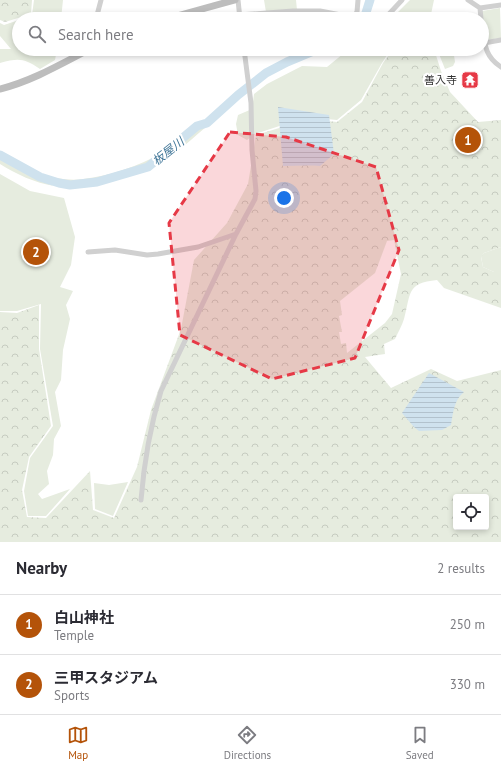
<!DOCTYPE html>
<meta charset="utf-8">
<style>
:root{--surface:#fff;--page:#f2f2f3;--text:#2b2b33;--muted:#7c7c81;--line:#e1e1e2;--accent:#b45309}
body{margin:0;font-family:"PT Sans","Noto Sans JP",sans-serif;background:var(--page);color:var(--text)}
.controls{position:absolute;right:12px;bottom:12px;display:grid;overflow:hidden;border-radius:4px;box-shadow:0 2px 6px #0003}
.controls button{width:36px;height:36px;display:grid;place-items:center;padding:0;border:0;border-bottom:1px solid var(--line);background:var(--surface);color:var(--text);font:20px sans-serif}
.you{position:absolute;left:284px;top:198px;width:14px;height:14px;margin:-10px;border:3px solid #fff;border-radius:50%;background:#1a73e8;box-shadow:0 0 0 6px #1a73e833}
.badge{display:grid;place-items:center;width:26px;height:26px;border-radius:50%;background:var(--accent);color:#fff;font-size:13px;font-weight:700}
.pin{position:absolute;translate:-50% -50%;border:2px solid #fff;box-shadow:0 1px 4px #0006}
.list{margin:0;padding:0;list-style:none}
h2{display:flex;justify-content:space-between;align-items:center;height:52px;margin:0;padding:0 16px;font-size:17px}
h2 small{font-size:13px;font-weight:400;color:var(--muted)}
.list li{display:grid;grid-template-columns:26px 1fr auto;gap:12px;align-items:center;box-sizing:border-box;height:60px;padding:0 16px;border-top:1px solid var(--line)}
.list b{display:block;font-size:15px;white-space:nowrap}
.list p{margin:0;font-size:13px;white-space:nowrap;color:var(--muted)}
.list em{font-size:13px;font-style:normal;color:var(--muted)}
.icon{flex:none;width:22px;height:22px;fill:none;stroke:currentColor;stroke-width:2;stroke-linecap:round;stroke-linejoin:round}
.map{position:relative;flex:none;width:501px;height:542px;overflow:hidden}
.search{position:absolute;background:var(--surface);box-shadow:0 2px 6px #0003;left:12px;right:12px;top:12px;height:44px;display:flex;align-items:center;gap:10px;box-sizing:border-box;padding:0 14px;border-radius:22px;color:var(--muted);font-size:15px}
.sheet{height:172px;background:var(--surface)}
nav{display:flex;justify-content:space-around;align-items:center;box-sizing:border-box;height:56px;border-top:1px solid var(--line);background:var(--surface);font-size:11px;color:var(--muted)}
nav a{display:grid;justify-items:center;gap:2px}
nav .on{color:var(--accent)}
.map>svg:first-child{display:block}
</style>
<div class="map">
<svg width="501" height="542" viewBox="0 0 501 542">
<defs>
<pattern id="forest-crowns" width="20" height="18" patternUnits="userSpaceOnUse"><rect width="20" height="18" fill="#e6ecdf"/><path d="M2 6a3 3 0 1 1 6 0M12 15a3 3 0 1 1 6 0" fill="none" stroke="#c6cbc0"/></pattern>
<pattern id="water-rules" width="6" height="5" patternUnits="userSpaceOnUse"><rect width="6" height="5" fill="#cfe2ee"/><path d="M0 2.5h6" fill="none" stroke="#b2c2cd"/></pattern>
</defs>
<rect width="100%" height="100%" fill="#fff"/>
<path fill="#e6ecdf" d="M34,0H63L61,19H22L32,15Z
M264,0H296L297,10L266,12Z
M410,0H434L430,19H391Z
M500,8L501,38L486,40L482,11Z
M19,20V49H57L55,60L40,69C24,58 19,58 0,63V49H11L0,36V23L4,25Z
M349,49H391L382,63L361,100L337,120L307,117L255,134L247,140L238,135L236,124L238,115L252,109L254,94L267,84L302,66L327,67Z
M437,49H453L455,62L453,66L445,69Z
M203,126L206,127C187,143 169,161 146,171L156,165L199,127Z
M162,153C156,159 150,164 142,167C135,170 128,171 121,173C98,179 63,190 42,175C55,178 69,181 83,179C110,176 138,166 162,153Z
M0,158L37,179L54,186C35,183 16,174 0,164Z
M0,174L30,191L64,198L75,237L71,265L60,287L73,291L66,305L70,319L63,350L61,380L55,392L61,426L54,439L53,455L47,471L49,484L38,494L42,499L70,489L46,516H28L24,491L30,458L53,426L40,349L41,304L17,311H0Z
M501,247V272H494L483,267L481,256L484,253Z
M128,482L113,516L95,509L94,483L109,485Z"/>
<path fill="url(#forest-crowns)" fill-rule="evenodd" d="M0,0H32L31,14L5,22L0,20Z
M393,49H434L441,71L450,92L478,122L501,120V247L484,253L481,257L483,267L494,272H501V308L444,288L437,280C406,283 411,294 404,319C402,326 398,332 395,339L384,344L385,354L365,357L391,388L431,369L457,381L501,370V542H0V312L17,313L39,305V349L51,426L29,457L22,490L27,517L46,518L90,471L93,510L114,518L137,467L151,410L181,329L194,260L227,223L248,184L256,135L309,119L337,122L362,102L383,63ZM394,240L401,274L392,314L385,323L347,353L346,343L341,344L339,332H342L339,316L342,315L340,301L375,273L387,241ZM456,497H486V527H456Z"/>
<path fill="url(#water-rules)" d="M278,107L329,115L334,154L320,166C307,165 295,166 283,166Z
M429,373L464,392C454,400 453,413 451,425L442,430L419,431L414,427L402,413Z"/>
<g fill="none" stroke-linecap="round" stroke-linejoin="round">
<path stroke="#cfe2ee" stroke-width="9" d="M364,19L370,0
M0,155L40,177L59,183L70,185L97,182L148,167L197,126L207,123L238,95L266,73L287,62L318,49"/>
<path stroke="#d0d0d0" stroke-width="5" d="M238,0L240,19
M468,0L480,8L501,5
M480,8L481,19
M239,15L293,11H320L362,19
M353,17L357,12L358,0
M96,19L101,0
M382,19L389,14L402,0
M482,22C485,42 483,55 501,67
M484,43L501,40
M88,252L115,250L147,255L158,254L198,247L236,234
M141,500C144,463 150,427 161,391L236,234L255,199L256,191L252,150L251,103L244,49"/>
<path stroke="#bdbdbd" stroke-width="7" d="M166,19L235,0
M0,89C32,81 61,64 90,49"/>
</g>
<path fill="#e63946" fill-opacity="0.2" stroke="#e63946" stroke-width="3" stroke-dasharray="8 5" stroke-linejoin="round" d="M230,132L286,137L376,167L399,250L355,358L272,379L180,335L169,223Z"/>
<defs>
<symbol id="temple-square" viewBox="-11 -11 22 22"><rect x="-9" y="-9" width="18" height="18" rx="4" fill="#e63946" stroke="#fff"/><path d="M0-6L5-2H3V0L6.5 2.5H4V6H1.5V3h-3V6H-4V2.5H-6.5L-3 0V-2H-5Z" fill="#fff"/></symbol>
</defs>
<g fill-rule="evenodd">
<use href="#temple-square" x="460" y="70" width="20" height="20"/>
</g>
<g text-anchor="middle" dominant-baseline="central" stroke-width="4" stroke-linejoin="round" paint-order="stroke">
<g font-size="11" fill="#333" stroke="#fff" text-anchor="end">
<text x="457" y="80">善入寺</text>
</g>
<g font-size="12" font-style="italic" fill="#3f7597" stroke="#fff">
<text transform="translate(168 151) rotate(-38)">板屋川</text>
</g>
</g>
</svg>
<div class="controls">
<button><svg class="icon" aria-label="locate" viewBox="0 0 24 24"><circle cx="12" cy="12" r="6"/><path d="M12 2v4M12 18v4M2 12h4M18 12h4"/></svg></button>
</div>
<div class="you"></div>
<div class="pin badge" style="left:468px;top:140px">1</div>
<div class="pin badge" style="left:36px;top:252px">2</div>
<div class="search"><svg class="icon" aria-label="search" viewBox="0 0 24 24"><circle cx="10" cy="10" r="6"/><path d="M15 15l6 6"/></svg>Search here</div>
</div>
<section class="sheet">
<h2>Nearby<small>2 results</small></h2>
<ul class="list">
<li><span class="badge">1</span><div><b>白山神社</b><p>Temple</p></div><em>250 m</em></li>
<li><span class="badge">2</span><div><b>三甲スタジアム</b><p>Sports</p></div><em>330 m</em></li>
</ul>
</section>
<nav>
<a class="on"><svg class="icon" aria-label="map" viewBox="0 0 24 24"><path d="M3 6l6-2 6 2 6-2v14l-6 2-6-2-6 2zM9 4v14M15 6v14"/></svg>Map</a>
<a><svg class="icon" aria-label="directions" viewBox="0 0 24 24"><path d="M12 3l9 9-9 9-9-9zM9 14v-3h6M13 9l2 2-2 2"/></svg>Directions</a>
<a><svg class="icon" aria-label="saved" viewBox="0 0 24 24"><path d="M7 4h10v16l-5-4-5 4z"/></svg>Saved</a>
</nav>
